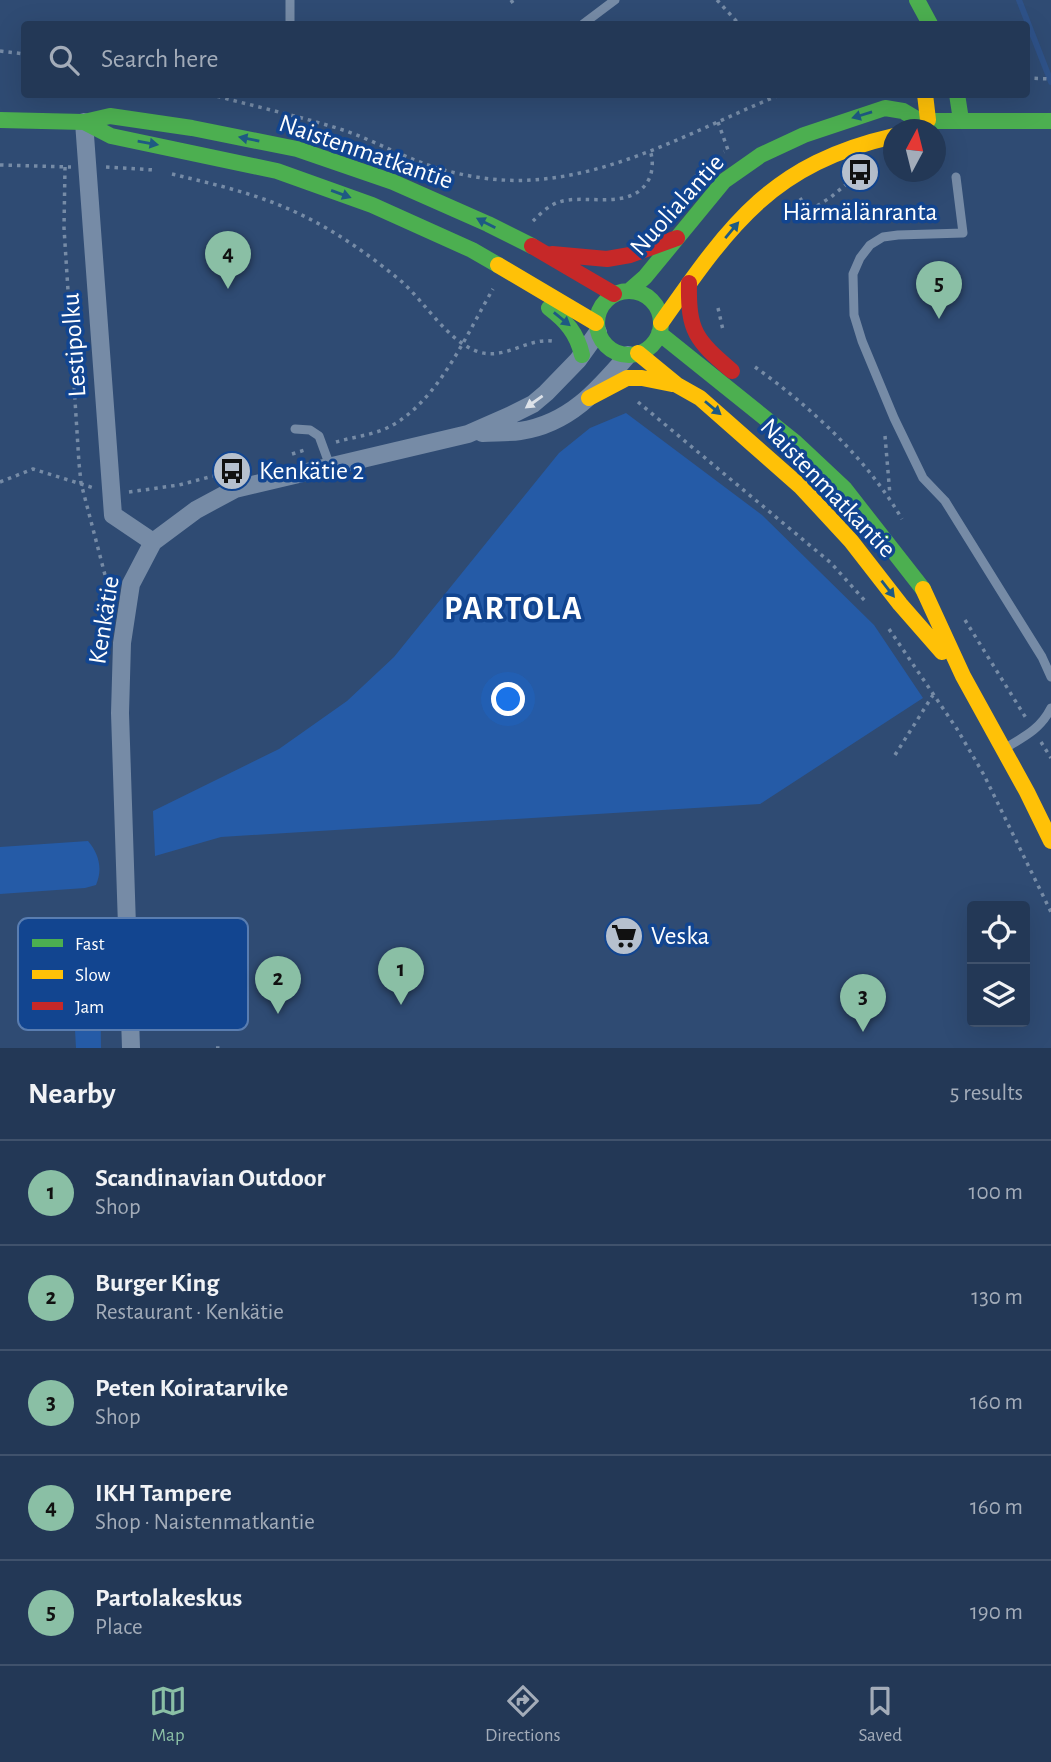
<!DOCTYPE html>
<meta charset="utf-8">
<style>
:root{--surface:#233856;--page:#2b3f5c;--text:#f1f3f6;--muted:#a3acb9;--line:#40526c;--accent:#8abfa5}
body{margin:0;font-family:"Alegreya Sans",sans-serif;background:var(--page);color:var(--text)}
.controls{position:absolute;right:21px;bottom:21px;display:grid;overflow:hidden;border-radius:7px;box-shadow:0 7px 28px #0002}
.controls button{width:63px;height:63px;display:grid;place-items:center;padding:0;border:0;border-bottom:2px solid var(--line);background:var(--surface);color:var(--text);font:35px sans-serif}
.compass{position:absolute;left:883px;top:119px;width:63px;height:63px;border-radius:50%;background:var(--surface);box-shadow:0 7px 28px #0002;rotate:7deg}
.you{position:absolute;left:509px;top:700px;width:24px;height:24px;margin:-18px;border:5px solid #fff;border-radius:50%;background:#1a73e8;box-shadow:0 0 0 10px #1a73e833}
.badge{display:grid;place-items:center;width:46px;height:46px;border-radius:50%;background:var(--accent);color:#111;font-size:23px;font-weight:700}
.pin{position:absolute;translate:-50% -58px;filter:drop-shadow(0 2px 4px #0008)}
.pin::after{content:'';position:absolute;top:37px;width:24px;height:21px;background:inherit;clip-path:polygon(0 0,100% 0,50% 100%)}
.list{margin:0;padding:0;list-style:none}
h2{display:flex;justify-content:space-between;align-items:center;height:91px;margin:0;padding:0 28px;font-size:30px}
h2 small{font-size:23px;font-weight:400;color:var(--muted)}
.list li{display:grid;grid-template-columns:46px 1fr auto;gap:21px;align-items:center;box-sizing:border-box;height:105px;padding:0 28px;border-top:2px solid var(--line)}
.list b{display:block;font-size:26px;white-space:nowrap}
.list p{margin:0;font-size:23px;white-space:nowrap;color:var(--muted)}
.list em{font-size:23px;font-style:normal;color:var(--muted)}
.icon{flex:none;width:38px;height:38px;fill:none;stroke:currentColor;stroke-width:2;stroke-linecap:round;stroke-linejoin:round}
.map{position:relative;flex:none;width:1051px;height:1048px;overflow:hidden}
.search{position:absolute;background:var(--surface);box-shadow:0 7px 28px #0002;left:21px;right:21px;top:21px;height:77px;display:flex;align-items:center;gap:18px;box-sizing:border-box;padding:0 24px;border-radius:7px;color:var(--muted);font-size:26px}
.sheet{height:616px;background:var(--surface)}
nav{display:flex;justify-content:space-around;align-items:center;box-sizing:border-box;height:98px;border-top:2px solid var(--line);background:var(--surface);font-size:19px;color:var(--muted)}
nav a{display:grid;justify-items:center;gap:4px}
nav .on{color:var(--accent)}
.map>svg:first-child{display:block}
</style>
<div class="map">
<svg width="1051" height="1048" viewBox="0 0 1051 1048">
<rect width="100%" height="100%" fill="#2f4b73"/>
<path fill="#255ba7" d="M626,413L762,515L874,625L923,698L760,804L221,837L155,856L153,811L279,749L347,701L394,657L559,453L590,428Z
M88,841C99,854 103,869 96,885L85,888L0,894V847Z
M95,963L100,967L101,1048H76L72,974L76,964Z"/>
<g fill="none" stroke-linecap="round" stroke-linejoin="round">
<path stroke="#2e5289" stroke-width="6" d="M1019,0L1051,82"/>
<path stroke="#768ba6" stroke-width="3.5" stroke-dasharray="3.5 5" stroke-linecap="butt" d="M511,0L513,3
M717,0L739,24
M0,51L24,54
M1026,78L1051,79
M209,94C253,106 299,116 343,130C375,141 405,158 437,168C467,177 500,182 531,180C620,175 702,126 782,94
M718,122L728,150L724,152
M0,165L71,167
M65,167L64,228L79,463L81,483L105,575
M106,167L154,170
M172,174C209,183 249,192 284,207C327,225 366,252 401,281C425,302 448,342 479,352C505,360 527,338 552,341
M694,178L700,172
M800,198L809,211L831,197L867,167
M533,221C540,214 549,205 559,202C585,193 634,213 650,177C653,168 653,159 650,150
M718,308L723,330
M755,367C811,407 867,459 902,519
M638,402L831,563L866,602
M885,436L890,495
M336,442C353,437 373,435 389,427C438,402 466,335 493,289
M292,454L308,449
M0,482L33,469L94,488
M129,492L179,485L217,475
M965,620L1026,718
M889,629L957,729L984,775L1051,912
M1041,742L1051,758
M895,755L933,695
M216,1048H220"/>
<path stroke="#768ba6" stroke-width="9" d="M290,0V24
M583,24L615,0
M956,177L963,233L898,235L883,237L870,245L860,258L853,274L854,315L862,341L894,418L923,478L945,501L1042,657L1051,677
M295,429L310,430L319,436L330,466
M1007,747C1026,736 1041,728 1051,708
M193,1009C223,993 227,975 237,944"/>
<path stroke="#768ba6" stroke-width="18" d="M84,122L113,515L153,542
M482,433C494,432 508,433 520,431C569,424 598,390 628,355
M131,1048L120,713L122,643L131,584L153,542L196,510L235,489L468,434L509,416L533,404L546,393L578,360L598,332"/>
<path stroke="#4caf50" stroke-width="16" d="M917,0L930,24
M957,94L961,120
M0,120L84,122L110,116L192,128L297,149L393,182L488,224L532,246
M84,122L111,136L277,171L372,205L472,250L498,265
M629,291L645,277L724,181L761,155L804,135L885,108L903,111L920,121H1051
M597 323a32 32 0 1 1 64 0a32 32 0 1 1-64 0Z
M549,308C566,321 577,333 582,355
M659,333L796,443L844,488L923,589"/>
<path stroke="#ffc107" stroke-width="16" d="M925,94L928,120
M498,265L596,323
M661,323C730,225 771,164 894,136
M638,353L677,385L700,398L801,487L851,541L900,604L942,652
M589,398L627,378H642L672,384
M923,589L963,676L1027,792L1051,841"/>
<path stroke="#c62828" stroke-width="16" d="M532,246L614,294
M552,254L607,259L630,255L677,238
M689,283C688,332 696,340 732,371"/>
</g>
<defs><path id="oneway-solid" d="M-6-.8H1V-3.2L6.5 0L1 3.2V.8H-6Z" transform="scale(1.75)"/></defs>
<g fill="#1e5a83">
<use href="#oneway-solid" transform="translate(862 115) rotate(163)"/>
<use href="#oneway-solid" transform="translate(249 139) rotate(-169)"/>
<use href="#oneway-solid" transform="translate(148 143) rotate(10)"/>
<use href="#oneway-solid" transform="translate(341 194) rotate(20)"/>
<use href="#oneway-solid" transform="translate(486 223) rotate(-153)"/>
<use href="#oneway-solid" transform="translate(732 230) rotate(-50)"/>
<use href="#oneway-solid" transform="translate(562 319) rotate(39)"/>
<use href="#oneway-solid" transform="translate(713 408) rotate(40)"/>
<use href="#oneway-solid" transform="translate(888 589) rotate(52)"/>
</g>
<use fill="#dde2e9" href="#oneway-solid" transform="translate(534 402) rotate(145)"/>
<defs>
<symbol id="bus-disc" viewBox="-11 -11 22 22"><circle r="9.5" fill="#b6c0ce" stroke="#124590"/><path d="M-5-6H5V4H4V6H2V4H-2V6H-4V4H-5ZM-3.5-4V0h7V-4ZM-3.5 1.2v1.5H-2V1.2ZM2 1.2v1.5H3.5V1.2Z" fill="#111"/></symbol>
<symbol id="supermarket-disc" viewBox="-11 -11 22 22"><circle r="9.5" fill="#b6c0ce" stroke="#124590"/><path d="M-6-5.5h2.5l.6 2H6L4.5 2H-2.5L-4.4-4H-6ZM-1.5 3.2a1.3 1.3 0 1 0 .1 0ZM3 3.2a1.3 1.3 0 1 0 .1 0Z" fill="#111"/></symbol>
</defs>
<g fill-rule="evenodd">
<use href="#bus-disc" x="838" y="150" width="44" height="44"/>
<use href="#bus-disc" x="210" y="449" width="44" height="44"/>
<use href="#supermarket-disc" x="602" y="914" width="44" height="44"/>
</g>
<g text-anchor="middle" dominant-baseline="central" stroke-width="7" stroke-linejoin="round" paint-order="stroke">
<g font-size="26" fill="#fff" stroke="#124590">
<text transform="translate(366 152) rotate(19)">Naistenmatkantie</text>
<text transform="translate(677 205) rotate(-48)">Nuolialantie</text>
<text transform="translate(74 345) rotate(-94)">Lestipolku</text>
<text transform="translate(828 488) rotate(46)">Naistenmatkantie</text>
<text transform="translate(104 620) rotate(-81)">Kenkätie</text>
</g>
<g font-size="26" fill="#fff" stroke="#124590" text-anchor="start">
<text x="860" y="212" text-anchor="middle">Härmälänranta</text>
<text x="259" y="471">Kenkätie 2</text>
<text x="651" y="936">Veska</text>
</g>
<g font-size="33" font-weight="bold" letter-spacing="2" fill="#fff" stroke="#124590">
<text x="514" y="609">PARTOLA</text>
</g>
</g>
<rect x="18" y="918" width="230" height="112" rx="10" fill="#124590" stroke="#597db1" stroke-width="2"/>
<rect x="32" y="939" width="31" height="8" fill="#4caf50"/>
<rect x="32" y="970" width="31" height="9" fill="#ffc107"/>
<rect x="32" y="1002" width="31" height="8" fill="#c62828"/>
<g font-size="19" fill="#fff">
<text x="75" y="950">Fast</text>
<text x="75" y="981">Slow</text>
<text x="75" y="1013">Jam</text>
</g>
</svg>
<div class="controls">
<button><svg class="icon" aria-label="locate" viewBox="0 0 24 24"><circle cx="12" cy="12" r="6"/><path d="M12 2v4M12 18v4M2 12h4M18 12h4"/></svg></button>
<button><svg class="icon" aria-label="layers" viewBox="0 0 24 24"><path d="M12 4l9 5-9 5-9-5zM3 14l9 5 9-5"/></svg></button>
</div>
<svg class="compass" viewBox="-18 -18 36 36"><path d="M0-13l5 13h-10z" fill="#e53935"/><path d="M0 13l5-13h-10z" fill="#a3acb9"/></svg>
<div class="you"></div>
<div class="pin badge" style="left:401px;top:1005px">1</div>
<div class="pin badge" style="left:278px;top:1014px">2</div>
<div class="pin badge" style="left:863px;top:1032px">3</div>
<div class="pin badge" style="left:228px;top:289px">4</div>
<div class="pin badge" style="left:939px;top:319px">5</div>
<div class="search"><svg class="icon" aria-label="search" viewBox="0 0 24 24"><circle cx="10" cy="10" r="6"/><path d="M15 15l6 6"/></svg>Search here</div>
</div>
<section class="sheet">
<h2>Nearby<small>5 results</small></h2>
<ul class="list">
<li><span class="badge">1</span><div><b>Scandinavian Outdoor</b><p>Shop</p></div><em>100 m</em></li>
<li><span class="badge">2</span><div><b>Burger King</b><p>Restaurant · Kenkätie</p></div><em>130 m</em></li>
<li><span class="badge">3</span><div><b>Peten Koiratarvike</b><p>Shop</p></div><em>160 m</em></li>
<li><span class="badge">4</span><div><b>IKH Tampere</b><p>Shop · Naistenmatkantie</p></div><em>160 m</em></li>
<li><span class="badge">5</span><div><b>Partolakeskus</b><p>Place</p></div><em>190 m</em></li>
</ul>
</section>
<nav>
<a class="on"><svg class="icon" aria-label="map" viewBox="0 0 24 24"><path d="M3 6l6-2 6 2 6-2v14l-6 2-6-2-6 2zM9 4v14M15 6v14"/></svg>Map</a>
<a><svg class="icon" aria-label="directions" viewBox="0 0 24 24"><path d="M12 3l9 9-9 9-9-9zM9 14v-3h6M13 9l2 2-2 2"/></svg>Directions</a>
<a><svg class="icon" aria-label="saved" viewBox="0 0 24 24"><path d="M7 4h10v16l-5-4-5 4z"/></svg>Saved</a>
</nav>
